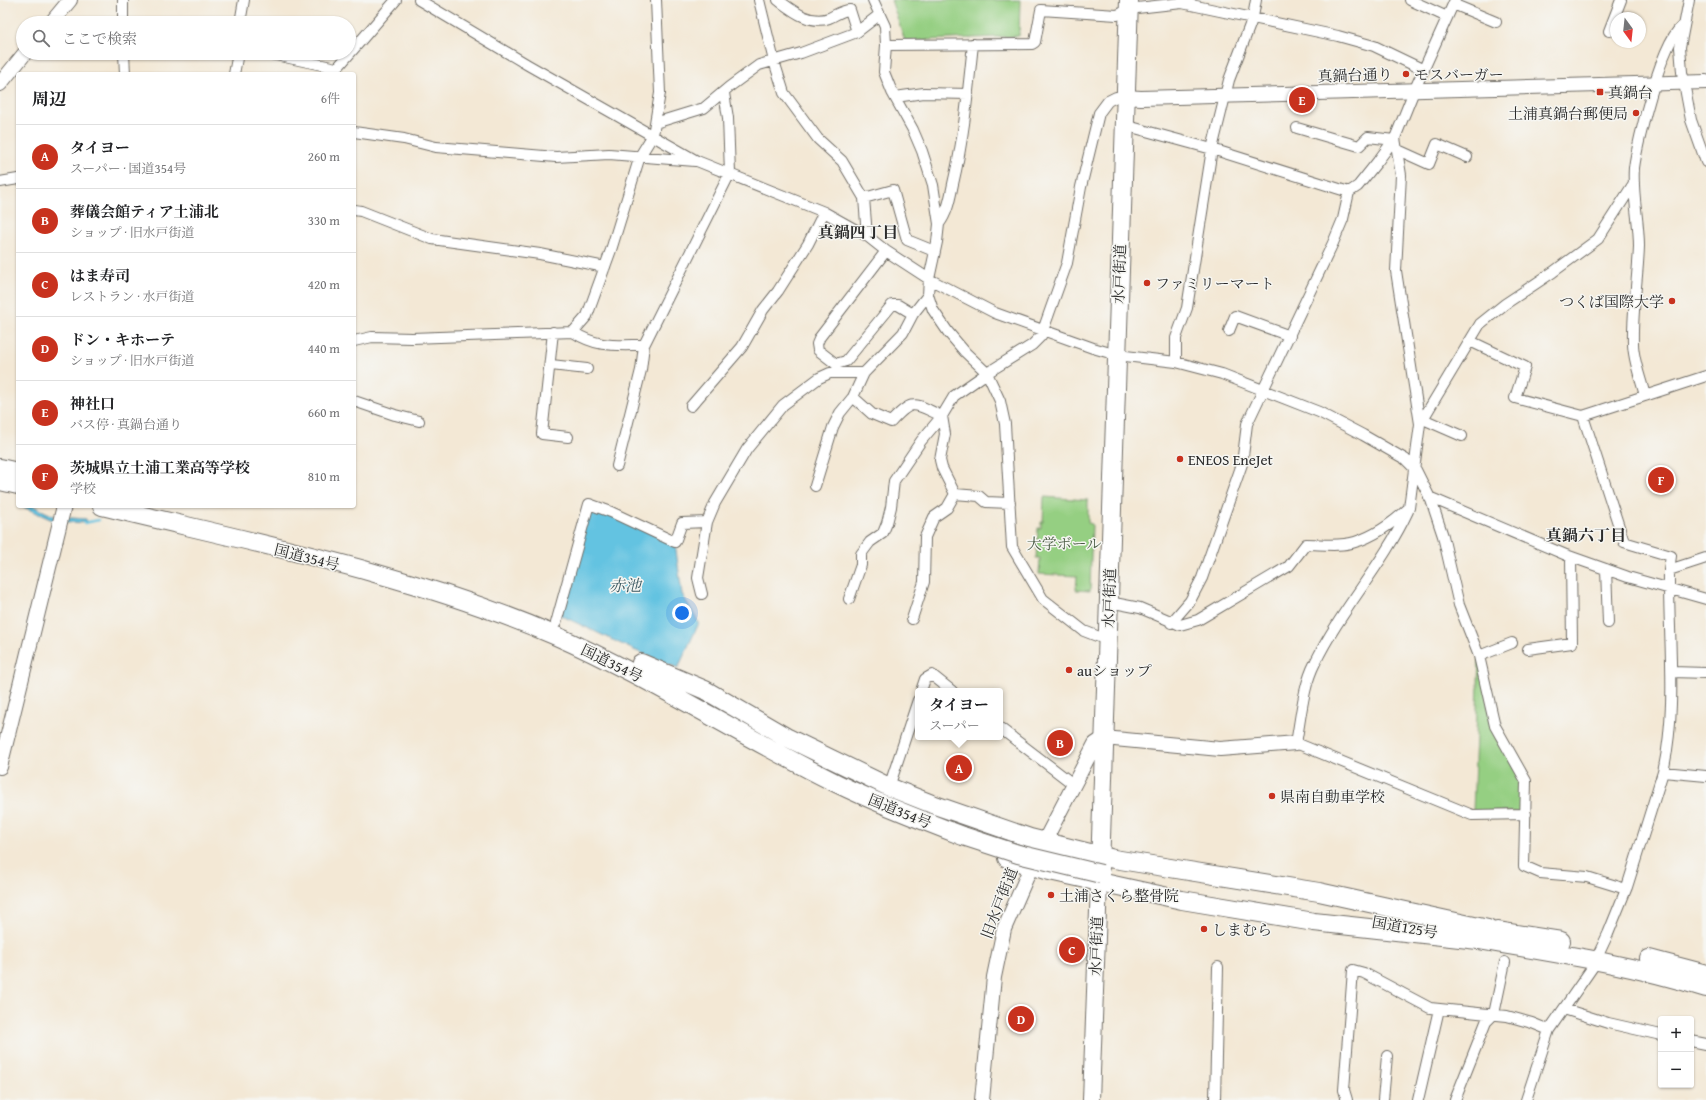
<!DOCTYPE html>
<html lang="ja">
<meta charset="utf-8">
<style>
:root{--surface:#fff;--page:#f2f2f2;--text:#202124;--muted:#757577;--line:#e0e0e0;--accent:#c8321e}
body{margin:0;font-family:"Gentium Book Plus","Noto Serif JP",serif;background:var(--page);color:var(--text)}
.controls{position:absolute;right:12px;bottom:12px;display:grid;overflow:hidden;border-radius:4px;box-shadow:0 1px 3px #0004}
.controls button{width:36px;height:36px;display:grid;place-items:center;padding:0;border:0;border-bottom:1px solid var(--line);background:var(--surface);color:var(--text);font:20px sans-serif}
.compass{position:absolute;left:1610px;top:12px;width:36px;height:36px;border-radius:50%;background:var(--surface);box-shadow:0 1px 3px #0004;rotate:165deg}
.you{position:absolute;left:682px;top:613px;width:14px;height:14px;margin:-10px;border:3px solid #fff;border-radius:50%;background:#1a73e8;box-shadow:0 0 0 6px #1a73e833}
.badge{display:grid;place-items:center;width:26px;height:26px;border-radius:50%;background:var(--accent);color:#fff;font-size:13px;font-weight:700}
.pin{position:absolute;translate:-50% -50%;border:2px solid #fff;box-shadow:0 1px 4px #0006}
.popup{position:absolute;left:915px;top:688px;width:88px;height:52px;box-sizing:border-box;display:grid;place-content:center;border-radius:4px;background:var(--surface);filter:drop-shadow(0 1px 3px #0005);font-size:13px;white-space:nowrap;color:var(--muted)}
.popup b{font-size:15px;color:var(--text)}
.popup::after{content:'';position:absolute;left:50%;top:100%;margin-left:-8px;border:8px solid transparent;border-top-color:var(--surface)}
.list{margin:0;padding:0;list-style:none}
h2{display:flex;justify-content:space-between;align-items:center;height:52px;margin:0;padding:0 16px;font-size:17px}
h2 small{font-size:13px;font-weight:400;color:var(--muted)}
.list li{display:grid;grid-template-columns:26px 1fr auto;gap:12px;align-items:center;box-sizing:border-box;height:64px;padding:0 16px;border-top:1px solid var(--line)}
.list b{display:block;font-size:15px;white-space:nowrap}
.list p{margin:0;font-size:13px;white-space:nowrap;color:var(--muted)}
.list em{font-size:13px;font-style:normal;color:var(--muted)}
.icon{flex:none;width:22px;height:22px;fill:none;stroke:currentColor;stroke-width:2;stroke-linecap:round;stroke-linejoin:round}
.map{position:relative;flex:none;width:1706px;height:1100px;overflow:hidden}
.search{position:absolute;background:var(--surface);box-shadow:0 1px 3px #0004;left:16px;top:16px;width:340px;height:44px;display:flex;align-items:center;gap:10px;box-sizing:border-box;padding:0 14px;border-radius:22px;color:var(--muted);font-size:15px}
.panel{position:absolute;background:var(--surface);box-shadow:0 1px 3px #0004;left:16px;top:72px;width:340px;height:436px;border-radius:4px}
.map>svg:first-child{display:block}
</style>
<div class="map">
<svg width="1706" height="1100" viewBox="0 0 1706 1100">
<rect width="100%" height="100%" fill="#f6f6f2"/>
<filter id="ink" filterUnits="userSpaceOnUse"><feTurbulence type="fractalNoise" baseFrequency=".025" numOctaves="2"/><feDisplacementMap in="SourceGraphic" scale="8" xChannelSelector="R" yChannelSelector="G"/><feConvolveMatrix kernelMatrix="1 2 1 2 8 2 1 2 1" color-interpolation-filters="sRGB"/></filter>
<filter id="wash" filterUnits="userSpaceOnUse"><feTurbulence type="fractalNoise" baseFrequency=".012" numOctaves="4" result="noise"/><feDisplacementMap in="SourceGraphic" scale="16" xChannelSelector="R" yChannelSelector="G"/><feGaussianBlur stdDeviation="0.9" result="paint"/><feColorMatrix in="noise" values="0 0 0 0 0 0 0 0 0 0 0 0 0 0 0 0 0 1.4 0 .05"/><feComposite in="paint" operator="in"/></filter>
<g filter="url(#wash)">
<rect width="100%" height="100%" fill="#f3e8d5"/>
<path fill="#95cf82" stroke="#607d56" d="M891,0H1020L1019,36L905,41Z
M1044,497L1088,500V523L1092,524L1090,591L1076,590L1077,576L1039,574L1040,558H1036L1038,528H1041V522H1043Z
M1479,658L1492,727L1524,782V812H1473Z"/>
<path fill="#63c3e1" stroke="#477786" d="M21,506H33L56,517L86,519L87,523L55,521Z
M590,506L675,543L682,594L699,623L678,668L634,650L560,615Z"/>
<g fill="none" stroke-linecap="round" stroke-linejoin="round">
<path stroke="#63c3e1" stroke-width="2.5" d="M84,523L99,520"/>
</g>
</g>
<g filter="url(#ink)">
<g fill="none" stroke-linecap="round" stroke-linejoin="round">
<defs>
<path id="street" d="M419,0L528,65L697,161L824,212L867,236L886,251L929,279L995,313L1093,348L1117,355L1176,362L1222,374L1319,412L1363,435L1405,459L1416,470L1431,500L1443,536L1459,605L1479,656L1495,726L1526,781L1524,866L1540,873L1587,877L1626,889
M759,0L774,61L784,93L818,139L842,161L864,198L867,236
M778,0C793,11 810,25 829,18C836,15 842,10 850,10L857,32
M873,0L885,26L886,45L884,72L892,92L913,130L922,151L933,185L939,224L937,242L929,279L928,295L933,310L948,332L965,352L987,373L1000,401L1005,424L1012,547L1043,599L1084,631L1107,640
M1410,0L1447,17
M1689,0L1680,47L1682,72L1691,120L1706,162
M1453,4L1496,22
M123,23V0
M240,23L244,0
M1609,31L1621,0
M886,45L1032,44L1035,42L1041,10L1117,15L1137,8L1182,3L1338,36L1374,46L1424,70
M124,53L125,74
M266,53L336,68
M234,74L238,53
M332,74L396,0
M895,97L924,93L968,94
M655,123L704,108L729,87L759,65L801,53L857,32L879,15
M1124,125L1212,149L1349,192
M1297,128L1359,146L1368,137L1394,140
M354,132L404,139L436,147L556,157L609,154L695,161
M1395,138L1401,175L1396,271L1420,424
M1398,150L1429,164L1437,144L1467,157
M0,182L18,179
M864,198L893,190L907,240L934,251
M354,210L361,211L432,239L540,254L605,267
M939,224C948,212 950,198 953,184C964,138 968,91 973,44
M886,251L820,337L817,344L818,350L836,364L846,361L892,305H898L913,314
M1229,331L1235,316L1290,336
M553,332L542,434L568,437
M573,332L587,316L611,250L640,156L653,135L660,93L656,0
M354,341L372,337L412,338L573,332C598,348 615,345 644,345
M1470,341L1525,367L1515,398L1583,416L1706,376
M1176,362V338L1187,308L1212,149L1229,80L1253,17L1256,0
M551,365L587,369
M1645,396C1641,379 1633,360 1633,343C1632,311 1638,278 1639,246C1639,220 1632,194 1634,168C1637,143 1663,34 1684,25
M853,397L872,414L891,422C914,397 914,404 942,416L945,434L940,460L942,468L955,494L979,496L986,502L1010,503
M354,401L395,415L419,421
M691,406L742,347L763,310L778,291L808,244L824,212
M1583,416L1624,542L1671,556L1669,570L1706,558
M1423,419L1462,436
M617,466L641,370L644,345L730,173L728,118L724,93
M815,486L833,427L840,413L853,397L864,373
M1429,497L1566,555L1628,577L1706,599
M1408,511C1383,565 1341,609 1315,663C1303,686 1301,717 1296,743L1472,815L1526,814
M1606,569L1608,623
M702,594L698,578L707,522L715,503L747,449L783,405L819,378L830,373H864L903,333L913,314L928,295
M849,599L861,565V554L870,542L883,533L887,523L891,507L894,481L921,441L942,416L954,396L987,373L1032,345L1041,336L1067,263L1081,187L1099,113L1108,101L1116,97H1126
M1109,602L1140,608L1180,625L1198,620L1289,566L1306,544C1321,544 1340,547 1355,542C1375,536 1394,522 1409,508L1420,424L1480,324L1505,304L1553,272L1598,239L1634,183
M912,619L924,582L925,537L934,517L947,508L955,494
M556,623L589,504L611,512L675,542L682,523L707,522
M1171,623L1190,601L1202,578L1242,464L1247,424L1333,243L1343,219L1349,192L1358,186L1378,161L1395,138L1414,91L1455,0
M1528,649L1572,643L1571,557
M1479,656L1512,643
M1672,672L1706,673
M921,691L925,679L932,675L952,691
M1000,728L1073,784
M1663,772C1678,705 1668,637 1669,570
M889,787L918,700
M1564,1009L1608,1023L1661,1035
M1691,1041L1706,1044
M1215,1100L1218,967
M1347,1100L1344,1090L1353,970L1364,973L1430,1008L1507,1016L1532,1023L1549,1030
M1383,1100L1387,1056
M1418,1100L1439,1009
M1455,1100L1486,1022L1494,1014L1505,962
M1526,1100L1549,1030L1592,968L1608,934L1627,887L1663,772L1706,776"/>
<path id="secondary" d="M51,23L70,0
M0,84L25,53
M1126,97L1141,98L1706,82
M0,767L64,506
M982,1100L994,977L1004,929L1031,867L1095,744L1104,738L1220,749L1296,743"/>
<path id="primary" d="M1091,1100L1099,883"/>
<path id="highway" d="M0,468L18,472
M0,481L18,485
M102,506C254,543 410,573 554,635C652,678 742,737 838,784C879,804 921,820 963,836
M641,663L705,690L786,737L889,787L932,804L1030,838L1114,859L1319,892L1488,929
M1007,858L1045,870L1182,900L1314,922L1478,940
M1100,868L1129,0
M1497,931L1561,941
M1466,938C1548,952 1627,963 1706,988
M1649,959L1706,974"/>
</defs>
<use href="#street" stroke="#716d66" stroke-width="12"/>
<use href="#secondary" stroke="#716d66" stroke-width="16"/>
<use href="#primary" stroke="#716d66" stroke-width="18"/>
<use href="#highway" stroke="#716d66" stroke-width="20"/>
<use href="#street" stroke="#fff" stroke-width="10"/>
<use href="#secondary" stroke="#fff" stroke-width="14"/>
<use href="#primary" stroke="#fff" stroke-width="16"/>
<use href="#highway" stroke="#fff" stroke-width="18"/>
<defs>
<path id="highway-bridge" d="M963,836L1018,854L1101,874"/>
</defs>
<use href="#highway-bridge" stroke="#716d66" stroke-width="20" stroke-linecap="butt"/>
<use href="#highway-bridge" stroke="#fff" stroke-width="18"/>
</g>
</g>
<g fill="#c8321e" stroke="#f6f6f2" stroke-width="1.5">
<circle cx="1406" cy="74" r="4"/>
<rect x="1596" y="88" width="8" height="8" rx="2"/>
<circle cx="1636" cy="113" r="4"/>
<circle cx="1147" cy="283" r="4"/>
<circle cx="1672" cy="301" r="4"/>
<circle cx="1180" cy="459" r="4"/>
<circle cx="1069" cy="670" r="4"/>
<circle cx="1272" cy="796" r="4"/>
<circle cx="1051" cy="895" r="4"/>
<circle cx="1204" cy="929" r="4"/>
</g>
<g text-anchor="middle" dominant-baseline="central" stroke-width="3" stroke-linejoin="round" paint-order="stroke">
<g font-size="15" fill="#2b2b2b" stroke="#f6f6f2" text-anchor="start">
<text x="1414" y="74">モスバーガー</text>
<text x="1608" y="92">真鍋台</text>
<text x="1628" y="113" text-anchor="end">土浦真鍋台郵便局</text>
<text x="1155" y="283">ファミリーマート</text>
<text x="1664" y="301" text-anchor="end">つくば国際大学</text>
<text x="1188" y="459">ENEOS EneJet</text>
<text x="1077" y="670">auショップ</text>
<text x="1280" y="796">県南自動車学校</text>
<text x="1059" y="895">土浦さくら整骨院</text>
<text x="1212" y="929">しまむら</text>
</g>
<g font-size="15" fill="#2b2b2b" stroke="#f6f6f2">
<text transform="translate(1355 75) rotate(-2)">真鍋台通り</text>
<text transform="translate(1119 274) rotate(-88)">水戸街道</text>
<text transform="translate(307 557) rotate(14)">国道354号</text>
<text transform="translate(1109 598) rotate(-88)">水戸街道</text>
<text transform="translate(612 663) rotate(26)">国道354号</text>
<text transform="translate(900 811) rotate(22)">国道354号</text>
<text transform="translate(999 903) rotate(-69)">旧水戸街道</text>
<text transform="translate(1405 927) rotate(10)">国道125号</text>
<text transform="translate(1096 946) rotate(-88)">水戸街道</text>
</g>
<g font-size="15" fill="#4b5c45" stroke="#f6f6f2">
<text x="1064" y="543">大学ボール</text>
</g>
<g font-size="16" font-weight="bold" fill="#2b2b2b" stroke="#f6f6f2">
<text x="858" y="232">真鍋四丁目</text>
<text x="1586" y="535">真鍋六丁目</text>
</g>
<g font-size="16" font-style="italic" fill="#3c5962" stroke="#f6f6f2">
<text x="625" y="585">赤池</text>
</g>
</g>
</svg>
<div class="controls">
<button>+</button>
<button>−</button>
</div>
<svg class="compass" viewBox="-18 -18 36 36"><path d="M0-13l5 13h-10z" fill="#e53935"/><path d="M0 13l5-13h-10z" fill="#757577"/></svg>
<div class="you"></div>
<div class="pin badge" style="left:959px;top:768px">A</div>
<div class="popup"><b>タイヨー</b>スーパー</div>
<div class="pin badge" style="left:1060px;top:743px">B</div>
<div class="pin badge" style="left:1072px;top:950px">C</div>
<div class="pin badge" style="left:1021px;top:1019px">D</div>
<div class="pin badge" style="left:1302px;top:100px">E</div>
<div class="pin badge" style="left:1661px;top:480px">F</div>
<div class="search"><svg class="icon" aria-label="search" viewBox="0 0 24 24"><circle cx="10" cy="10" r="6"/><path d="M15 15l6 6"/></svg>ここで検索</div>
<section class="panel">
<h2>周辺<small>6件</small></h2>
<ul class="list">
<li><span class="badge">A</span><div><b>タイヨー</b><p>スーパー · 国道354号</p></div><em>260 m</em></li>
<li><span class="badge">B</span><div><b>葬儀会館ティア土浦北</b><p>ショップ · 旧水戸街道</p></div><em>330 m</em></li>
<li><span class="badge">C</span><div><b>はま寿司</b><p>レストラン · 水戸街道</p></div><em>420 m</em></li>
<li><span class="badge">D</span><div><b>ドン・キホーテ</b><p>ショップ · 旧水戸街道</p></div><em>440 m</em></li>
<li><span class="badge">E</span><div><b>神社口</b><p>バス停 · 真鍋台通り</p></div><em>660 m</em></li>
<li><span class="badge">F</span><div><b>茨城県立土浦工業高等学校</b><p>学校</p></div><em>810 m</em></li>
</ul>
</section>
</div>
